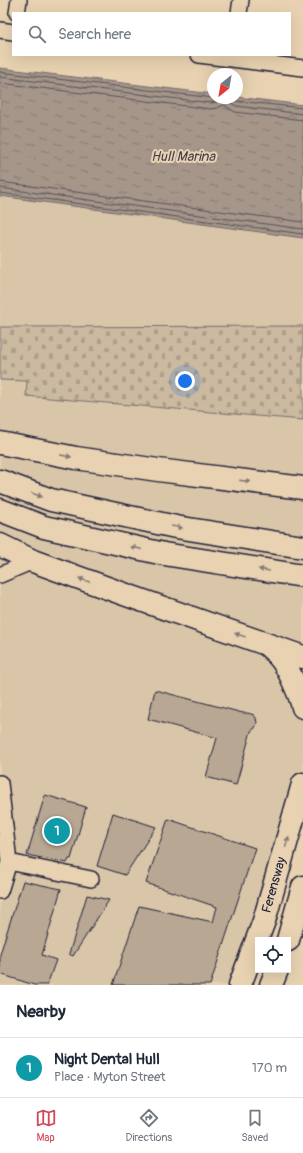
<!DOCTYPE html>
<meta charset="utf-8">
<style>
:root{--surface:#fff;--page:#f2f2f3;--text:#1f2937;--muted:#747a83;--line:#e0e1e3;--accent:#d1495b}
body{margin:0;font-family:Pangolin,sans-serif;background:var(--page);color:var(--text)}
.controls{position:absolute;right:12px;bottom:12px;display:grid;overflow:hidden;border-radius:0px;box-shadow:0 4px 16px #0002}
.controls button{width:36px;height:36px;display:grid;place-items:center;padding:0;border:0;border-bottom:1px solid var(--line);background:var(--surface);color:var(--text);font:20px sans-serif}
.compass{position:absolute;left:207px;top:68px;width:36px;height:36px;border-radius:50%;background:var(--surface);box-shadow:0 4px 16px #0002;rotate:211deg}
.you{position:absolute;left:185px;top:381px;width:14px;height:14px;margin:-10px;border:3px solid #fff;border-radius:50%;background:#1a73e8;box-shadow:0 0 0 6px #1a73e833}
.badge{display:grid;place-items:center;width:26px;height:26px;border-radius:50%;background:var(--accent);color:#fff;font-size:13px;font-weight:700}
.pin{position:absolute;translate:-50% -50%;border:2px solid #fff;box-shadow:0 1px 4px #0006}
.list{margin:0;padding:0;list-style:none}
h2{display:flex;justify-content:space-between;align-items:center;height:52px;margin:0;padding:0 16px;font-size:17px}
h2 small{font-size:13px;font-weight:400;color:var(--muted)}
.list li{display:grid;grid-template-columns:26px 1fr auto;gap:12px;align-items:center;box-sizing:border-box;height:60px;padding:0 16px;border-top:1px solid var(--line)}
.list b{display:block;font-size:15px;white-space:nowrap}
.list p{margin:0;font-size:13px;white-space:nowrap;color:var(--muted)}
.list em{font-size:13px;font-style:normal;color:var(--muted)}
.icon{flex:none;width:22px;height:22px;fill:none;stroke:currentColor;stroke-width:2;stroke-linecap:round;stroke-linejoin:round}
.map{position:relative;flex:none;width:303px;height:985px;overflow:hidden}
.search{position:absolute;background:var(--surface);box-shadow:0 4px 16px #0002;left:12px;right:12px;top:12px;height:44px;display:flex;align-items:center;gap:10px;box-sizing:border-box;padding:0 14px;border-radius:0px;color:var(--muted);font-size:15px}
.sheet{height:112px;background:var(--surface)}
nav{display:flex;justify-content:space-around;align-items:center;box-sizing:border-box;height:56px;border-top:1px solid var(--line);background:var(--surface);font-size:11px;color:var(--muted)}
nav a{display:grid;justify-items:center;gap:2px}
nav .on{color:var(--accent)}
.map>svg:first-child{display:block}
</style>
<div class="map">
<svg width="303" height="985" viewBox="0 0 303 985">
<defs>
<pattern id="cemetery-stones" width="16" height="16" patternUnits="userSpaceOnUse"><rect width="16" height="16" fill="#cbb9a0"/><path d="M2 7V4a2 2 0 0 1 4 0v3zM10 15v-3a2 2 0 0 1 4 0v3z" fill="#ae9f8b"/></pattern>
<pattern id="water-ripples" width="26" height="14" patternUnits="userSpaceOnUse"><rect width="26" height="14" fill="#a59689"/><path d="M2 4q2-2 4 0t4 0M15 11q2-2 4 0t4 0" fill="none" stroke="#867a71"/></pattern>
</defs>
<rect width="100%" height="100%" fill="#e8d2b1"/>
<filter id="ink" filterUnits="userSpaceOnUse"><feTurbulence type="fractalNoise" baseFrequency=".025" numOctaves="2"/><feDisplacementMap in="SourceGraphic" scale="8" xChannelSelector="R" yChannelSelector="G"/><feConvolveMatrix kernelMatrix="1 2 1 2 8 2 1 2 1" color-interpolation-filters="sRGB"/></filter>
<g filter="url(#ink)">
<path fill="#d9c5a8" d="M0,196L303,238V823L251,985H0Z"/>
<path fill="url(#cemetery-stones)" stroke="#766e6e" d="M303,326V420L26,396L27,381L0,380V327Z"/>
<path fill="url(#water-ripples)" stroke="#71686a" d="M0,68L213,94V98H237V97L303,105V238L0,196Z"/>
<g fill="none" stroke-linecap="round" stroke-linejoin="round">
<path stroke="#56505a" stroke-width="1" d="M0,72L213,98
M0,77L211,103L216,102L220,98
M0,83L211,109L217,108L224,105L230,109L235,112L303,120
M228,98L231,103L236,106L303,114
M234,98L237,101L303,108
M0,182L303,222
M0,188L303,229
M0,193L303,234"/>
</g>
<path fill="#b7a793" stroke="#22223b" d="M155,690L243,713H248L254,715L256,718L257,723L255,728L251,731L236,785L206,777L217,738L148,719Z
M45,795L86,807L71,859H69L67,863L27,855Z
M113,813L156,827L125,875L97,866Z
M168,819L255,848L210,985H113L139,906L213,922L217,907L146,883Z
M23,881L61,889L42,955L56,960L47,985H34L0,974V954Z
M87,895L109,900L73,956L69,954Z"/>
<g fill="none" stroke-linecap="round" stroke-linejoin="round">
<defs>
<path id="street" d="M17,13L19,0
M239,13L241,0
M0,30L13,32
M199,55L303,68
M0,575L33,561
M0,783L9,862L0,891
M9,862L91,879"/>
<path id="highway" d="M0,443L76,458L158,470L303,488
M0,481L51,500L176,527L303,547
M0,510L44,527L164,554L303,576
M0,545L33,561L121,593L303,657
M266,644C271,648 276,653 280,658C288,667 300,695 303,707
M288,940L303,887
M240,985L264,921L303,784
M271,985L277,970"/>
</defs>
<use href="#street" stroke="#22223b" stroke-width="18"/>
<use href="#highway" stroke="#22223b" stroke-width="25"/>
<use href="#street" stroke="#e8d2b1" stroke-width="15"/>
<use href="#highway" stroke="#e8d2b1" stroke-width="22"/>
</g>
<defs><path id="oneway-solid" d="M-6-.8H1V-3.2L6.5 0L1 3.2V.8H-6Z"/></defs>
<g fill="#857a76">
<use href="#oneway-solid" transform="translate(66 456) rotate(11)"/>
<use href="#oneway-solid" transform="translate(245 481) rotate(7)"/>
<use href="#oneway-solid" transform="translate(37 495) rotate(20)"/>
<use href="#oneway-solid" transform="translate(177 527) rotate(10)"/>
<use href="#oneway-solid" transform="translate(136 548) rotate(-167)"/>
<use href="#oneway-solid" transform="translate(264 570) rotate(-171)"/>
<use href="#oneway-solid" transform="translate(84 580) rotate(-160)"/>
<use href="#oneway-solid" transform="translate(240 635) rotate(-161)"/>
<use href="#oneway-solid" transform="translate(287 842) rotate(-74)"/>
</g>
</g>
<g text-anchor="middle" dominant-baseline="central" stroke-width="4" stroke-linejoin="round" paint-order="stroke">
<g font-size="13" fill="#22223b" stroke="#e8d2b1">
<text transform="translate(274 885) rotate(-74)">Ferensway</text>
</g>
<g font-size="14" font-style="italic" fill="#433f4e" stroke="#e8d2b1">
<text x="183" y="156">Hull Marina</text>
</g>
</g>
</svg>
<div class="controls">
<button><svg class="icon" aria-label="locate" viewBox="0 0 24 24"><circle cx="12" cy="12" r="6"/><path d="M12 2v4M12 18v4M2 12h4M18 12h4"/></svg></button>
</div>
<svg class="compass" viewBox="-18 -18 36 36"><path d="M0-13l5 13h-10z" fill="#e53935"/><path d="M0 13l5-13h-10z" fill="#747a83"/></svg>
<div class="you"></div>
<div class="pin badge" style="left:57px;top:831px;background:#0f9aa8">1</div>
<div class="search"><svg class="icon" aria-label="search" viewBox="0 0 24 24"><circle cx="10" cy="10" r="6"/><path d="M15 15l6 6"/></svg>Search here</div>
</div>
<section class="sheet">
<h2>Nearby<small></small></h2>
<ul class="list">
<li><span class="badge" style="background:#0f9aa8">1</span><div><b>Night Dental Hull</b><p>Place · Myton Street</p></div><em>170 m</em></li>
</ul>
</section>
<nav>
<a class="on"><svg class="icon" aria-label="map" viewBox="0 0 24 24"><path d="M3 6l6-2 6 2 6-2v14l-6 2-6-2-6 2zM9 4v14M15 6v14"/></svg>Map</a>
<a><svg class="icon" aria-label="directions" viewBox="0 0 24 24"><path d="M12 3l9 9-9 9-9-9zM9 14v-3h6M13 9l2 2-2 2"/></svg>Directions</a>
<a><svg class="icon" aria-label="saved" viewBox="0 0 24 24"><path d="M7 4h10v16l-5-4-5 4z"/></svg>Saved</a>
</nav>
